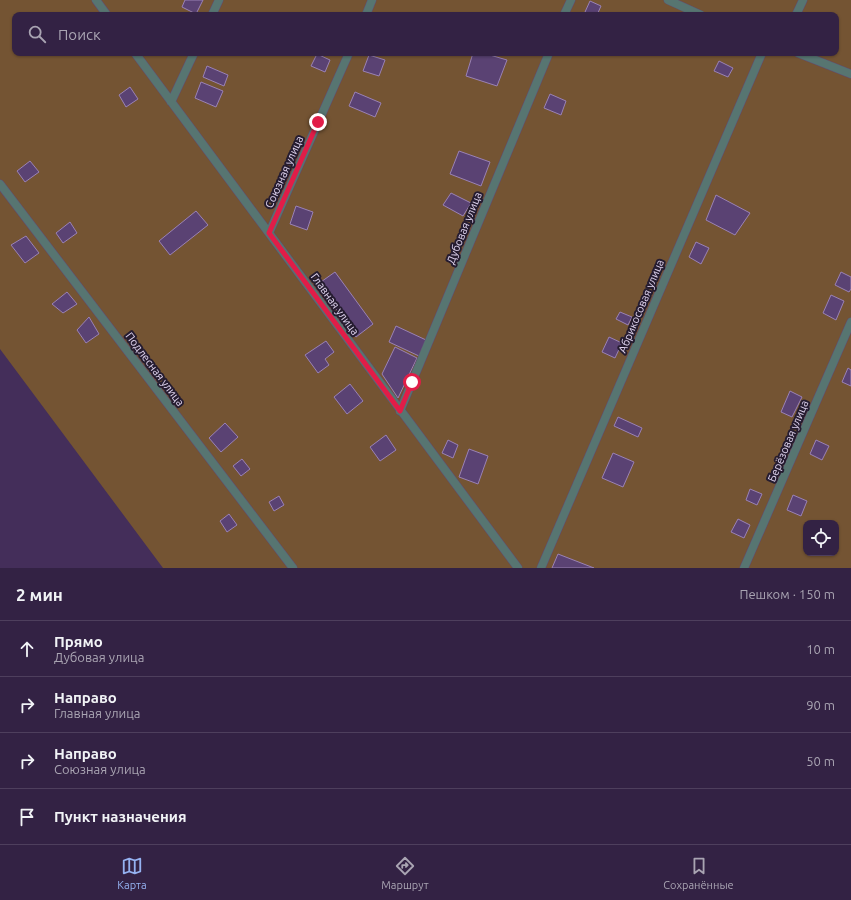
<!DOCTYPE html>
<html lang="ru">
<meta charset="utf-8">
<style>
:root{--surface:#324;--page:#3e2f4f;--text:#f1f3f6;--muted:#a9a4b2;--line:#4e3f5d;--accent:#95b2f1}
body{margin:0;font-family:Ubuntu,sans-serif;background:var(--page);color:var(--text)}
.controls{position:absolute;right:12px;bottom:12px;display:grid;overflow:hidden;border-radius:8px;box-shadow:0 1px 3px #0004}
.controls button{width:36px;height:36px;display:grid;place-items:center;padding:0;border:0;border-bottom:1px solid var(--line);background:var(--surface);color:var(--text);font:20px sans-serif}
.stop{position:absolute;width:12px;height:12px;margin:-9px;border:3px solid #e11d48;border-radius:50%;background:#fff}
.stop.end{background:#e11d48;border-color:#fff;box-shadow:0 1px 4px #0008}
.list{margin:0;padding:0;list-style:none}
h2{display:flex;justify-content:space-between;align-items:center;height:52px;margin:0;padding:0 16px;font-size:17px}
h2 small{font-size:13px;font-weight:400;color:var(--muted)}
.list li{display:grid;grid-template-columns:26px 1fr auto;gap:12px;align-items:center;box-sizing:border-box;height:56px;padding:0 16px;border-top:1px solid var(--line)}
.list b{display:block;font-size:15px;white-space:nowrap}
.list p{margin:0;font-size:13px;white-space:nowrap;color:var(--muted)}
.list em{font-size:13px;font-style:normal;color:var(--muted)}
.icon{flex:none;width:22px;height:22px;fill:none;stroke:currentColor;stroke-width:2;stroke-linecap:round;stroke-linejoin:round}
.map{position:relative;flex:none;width:851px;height:568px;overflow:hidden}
.search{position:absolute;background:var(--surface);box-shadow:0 1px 3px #0004;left:12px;right:12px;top:12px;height:44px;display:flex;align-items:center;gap:10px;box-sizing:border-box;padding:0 14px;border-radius:8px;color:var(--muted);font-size:15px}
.sheet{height:276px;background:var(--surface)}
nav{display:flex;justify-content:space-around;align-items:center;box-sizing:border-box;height:56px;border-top:1px solid var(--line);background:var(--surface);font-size:11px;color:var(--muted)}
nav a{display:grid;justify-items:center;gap:2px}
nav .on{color:var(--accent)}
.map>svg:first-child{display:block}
</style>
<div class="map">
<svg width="851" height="568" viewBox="0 0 851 568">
<rect width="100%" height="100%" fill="#442e5a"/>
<path fill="#745433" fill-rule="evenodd" d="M0,0H851V568H163L0,349ZM15,15H836V53H15ZM806,523H836V553H806Z"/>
<path fill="#5a4273" stroke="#9a82b5" d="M185,0H203L196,14L182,7Z
M590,1L601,6L597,15H592L585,12Z
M473,53H483L507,60L497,86L466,76Z
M317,54L330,60L325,72L311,66Z
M369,55L385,60L379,76L363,71Z
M719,61L733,68L728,77L714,71Z
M207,66L228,75L224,86L203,77Z
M201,82L223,91L216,107L195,98Z
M130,87L138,99L126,107L119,95Z
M355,92L381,103L375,117L349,106Z
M550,94L566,101L561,115L544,108Z
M459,151L490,162L481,186L450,174Z
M30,161L39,172L25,182L17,171Z
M451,193L471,203L463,216L443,205Z
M716,195L750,213L735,235L706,220Z
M296,206L313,212L307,230L290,224Z
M196,211L208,225L170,255L159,241Z
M70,222L77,233L63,243L56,233Z
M26,236L39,253L25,263L11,245Z
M696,242L709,248L701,264L689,257Z
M335,272L373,324L356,337L318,284Z
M841,272L851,277V289L849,292L835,285Z
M67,292L77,304L63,313L52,304Z
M831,295L844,301L836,320L823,313Z
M620,312L632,317L628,325L616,319Z
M89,317L99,334L86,343L77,330Z
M396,326L426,340L419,356L389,342Z
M609,337L622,343L615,358L602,352Z
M326,341L334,352L325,359L329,365L318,373L305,355Z
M395,347L417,358L398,398L382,374Z
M848,368L851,370V386L842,382Z
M350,384L363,401L347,414L334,397Z
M790,391L802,397L792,417L781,412Z
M618,417L642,428L638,437L614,426Z
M225,423L238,437L221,452L209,438Z
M386,435L396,450L380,461L370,447Z
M448,440L458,445L453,458L442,453Z
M816,440L829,446L822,460L810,454Z
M469,449L488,456L478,484L459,477Z
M613,453L634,462L623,487L602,478Z
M242,459L250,469L241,476L233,466Z
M750,489L762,494L757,505L746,500Z
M793,495L807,501L801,516L787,510Z
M279,496L284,505L274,511L269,502Z
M229,514L237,525L227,532L220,521Z
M738,519L750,525L744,538L731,532Z
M558,554L594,568H552Z"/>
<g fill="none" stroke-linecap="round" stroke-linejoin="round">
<defs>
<path id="minor" d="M96,0L107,15
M668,0L701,15
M212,15L219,0
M366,15L372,0
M564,15L571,0
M796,15L803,0
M135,53L518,568
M798,53L851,74
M171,102L194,53
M0,184L293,568
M269,233L349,53
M400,411L549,53
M541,568L762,53
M744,568L851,322"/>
</defs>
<use href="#minor" stroke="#604c75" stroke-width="9"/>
<use href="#minor" stroke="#577571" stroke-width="8"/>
</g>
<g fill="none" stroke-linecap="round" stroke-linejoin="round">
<path stroke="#e11d48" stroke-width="5" d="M318,122L269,233L400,411L412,382"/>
</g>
<g text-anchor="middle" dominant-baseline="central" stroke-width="4" stroke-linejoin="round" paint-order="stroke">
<g font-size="11" fill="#e0d4ef" stroke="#251c30">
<text transform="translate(284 172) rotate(-66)">Союзная улица</text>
<text transform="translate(464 228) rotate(-68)">Дубовая улица</text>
<text transform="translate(335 304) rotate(54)">Главная улица</text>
<text transform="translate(641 306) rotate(-67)">Абрикосовая улица</text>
<text transform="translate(155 369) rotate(53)">Подлесная улица</text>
<text transform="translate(788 441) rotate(-67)">Берёзовая улица</text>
</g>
</g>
</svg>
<div class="controls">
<button><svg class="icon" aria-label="locate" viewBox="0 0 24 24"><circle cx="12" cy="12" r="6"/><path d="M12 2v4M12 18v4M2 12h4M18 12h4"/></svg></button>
</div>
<div class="stop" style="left:412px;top:382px"></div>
<div class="stop end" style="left:318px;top:122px"></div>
<div class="search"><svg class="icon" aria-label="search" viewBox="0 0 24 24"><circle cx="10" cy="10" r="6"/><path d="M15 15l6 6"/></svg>Поиск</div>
</div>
<section class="sheet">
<h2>2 мин<small>Пешком · 150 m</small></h2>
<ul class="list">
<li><svg class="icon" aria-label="ahead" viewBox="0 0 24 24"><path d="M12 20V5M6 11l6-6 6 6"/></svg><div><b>Прямо</b><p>Дубовая улица</p></div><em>10 m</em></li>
<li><svg class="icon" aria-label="right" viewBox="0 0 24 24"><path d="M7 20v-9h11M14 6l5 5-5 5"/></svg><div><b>Направо</b><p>Главная улица</p></div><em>90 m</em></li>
<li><svg class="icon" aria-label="right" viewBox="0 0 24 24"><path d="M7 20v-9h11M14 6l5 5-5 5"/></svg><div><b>Направо</b><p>Союзная улица</p></div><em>50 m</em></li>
<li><svg class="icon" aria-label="arrive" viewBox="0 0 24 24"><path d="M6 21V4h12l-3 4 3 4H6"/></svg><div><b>Пункт назначения</b></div></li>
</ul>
</section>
<nav>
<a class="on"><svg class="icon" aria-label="map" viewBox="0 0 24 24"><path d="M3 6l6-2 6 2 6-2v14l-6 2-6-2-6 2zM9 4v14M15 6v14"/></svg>Карта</a>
<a><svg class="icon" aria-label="directions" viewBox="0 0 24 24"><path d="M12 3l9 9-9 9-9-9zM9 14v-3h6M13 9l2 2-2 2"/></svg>Маршрут</a>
<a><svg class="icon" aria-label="saved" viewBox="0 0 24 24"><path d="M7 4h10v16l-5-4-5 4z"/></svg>Сохранённые</a>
</nav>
